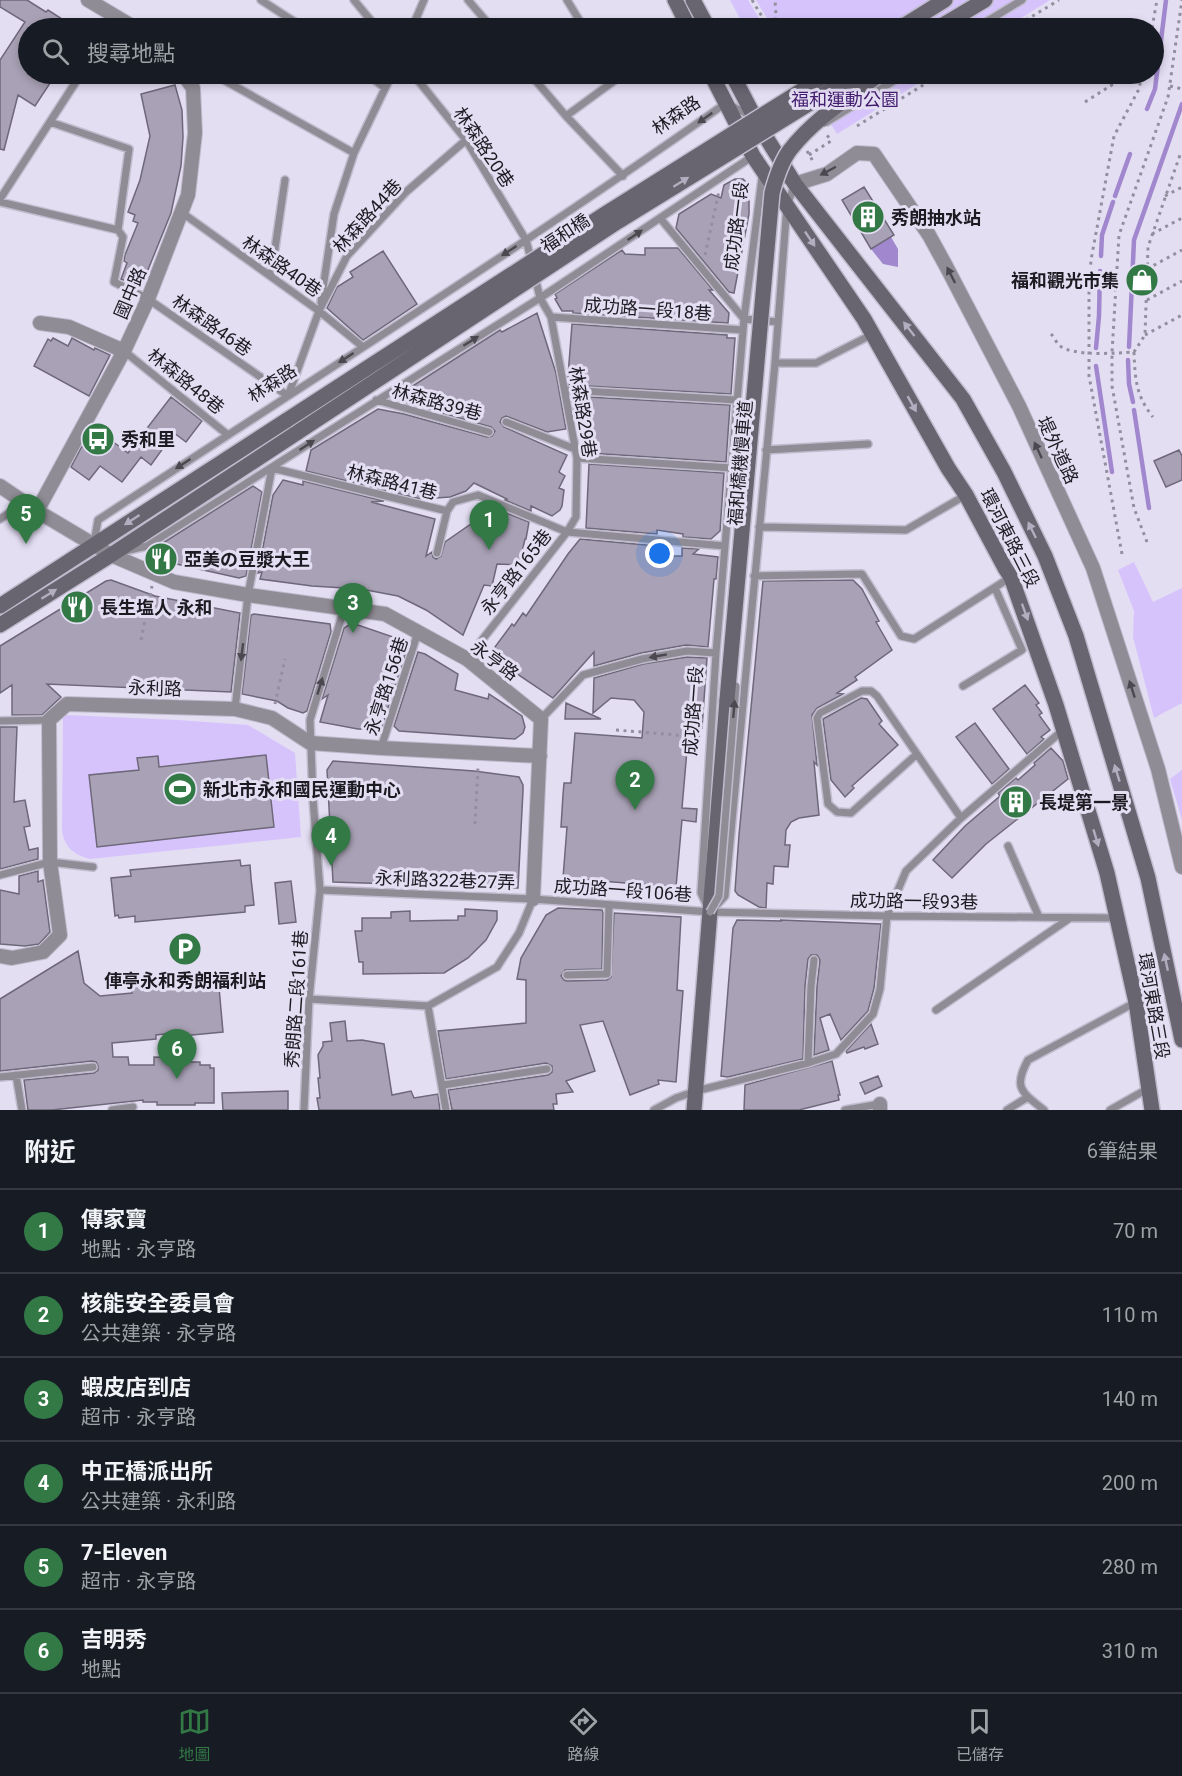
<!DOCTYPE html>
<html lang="zh-TW">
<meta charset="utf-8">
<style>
:root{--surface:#171b24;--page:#20242c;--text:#f1f3f6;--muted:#9ea1a6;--line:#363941;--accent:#327946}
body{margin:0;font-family:Roboto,"Noto Sans TC","Noto Sans JP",sans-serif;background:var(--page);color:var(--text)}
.you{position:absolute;left:660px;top:554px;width:21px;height:21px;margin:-15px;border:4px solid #fff;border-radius:50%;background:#1a73e8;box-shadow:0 0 0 9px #1a73e833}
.badge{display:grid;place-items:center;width:39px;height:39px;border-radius:50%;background:var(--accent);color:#fff;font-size:20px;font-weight:700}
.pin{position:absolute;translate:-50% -50px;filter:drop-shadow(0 2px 3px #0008)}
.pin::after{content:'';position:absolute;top:32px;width:21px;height:18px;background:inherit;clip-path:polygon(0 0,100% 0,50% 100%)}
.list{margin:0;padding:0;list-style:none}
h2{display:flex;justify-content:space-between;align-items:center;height:78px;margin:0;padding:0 24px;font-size:26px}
h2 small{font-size:20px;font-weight:400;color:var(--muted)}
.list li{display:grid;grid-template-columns:39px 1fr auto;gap:18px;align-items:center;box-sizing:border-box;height:84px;padding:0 24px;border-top:2px solid var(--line)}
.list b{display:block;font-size:22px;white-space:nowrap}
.list p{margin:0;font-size:20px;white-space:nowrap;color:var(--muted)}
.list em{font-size:20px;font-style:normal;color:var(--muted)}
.icon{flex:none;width:33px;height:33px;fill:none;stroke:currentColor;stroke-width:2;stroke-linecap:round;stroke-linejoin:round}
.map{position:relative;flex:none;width:1182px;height:1110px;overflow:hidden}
.search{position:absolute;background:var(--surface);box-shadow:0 3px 9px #0003;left:18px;right:18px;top:18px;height:66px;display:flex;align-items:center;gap:15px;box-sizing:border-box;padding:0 21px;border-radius:33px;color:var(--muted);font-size:22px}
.sheet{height:582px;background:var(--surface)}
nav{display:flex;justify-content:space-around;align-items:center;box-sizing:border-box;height:84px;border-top:2px solid var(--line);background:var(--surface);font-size:16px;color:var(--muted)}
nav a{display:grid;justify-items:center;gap:3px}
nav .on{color:var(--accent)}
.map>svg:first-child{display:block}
</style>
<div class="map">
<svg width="1182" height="1110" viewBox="0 0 1182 1110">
<rect width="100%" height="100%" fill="#e4def3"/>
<path fill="#d6c3fc" d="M730,0H748L765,28H745Z
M756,0H1050L1005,28H773Z
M800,74H933L837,134Z
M1134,562L1153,602L1182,588V703L1154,718L1133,637L1134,611L1118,570Z
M67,715L178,720L248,725L295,753L301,837L90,859C74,855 64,847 62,830L63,718Z
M1182,770V820L1170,779Z"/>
<path fill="#a188ce" d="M891,237L898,249V267L883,264L871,249Z"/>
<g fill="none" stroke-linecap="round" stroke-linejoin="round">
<path stroke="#a188ce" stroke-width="4.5" d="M1147,109L1155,89L1166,0
M1115,196L1130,154
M1101,256L1102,235L1113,202
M1129,347L1134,240L1182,104
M1096,348L1099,316L1100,271
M1128,360L1129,384L1133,402
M1096,366L1112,472
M1134,410L1149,508"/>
</g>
<path fill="#a9a2b6" stroke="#6e687a" stroke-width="1.5" d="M0,0H27L46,12L48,10L76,28H28V74H56L35,106L18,95L4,150L0,149V60L25,22L0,7Z
M175,85L182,110L183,137L181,166L171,213L141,287L121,279L127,263L124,261L125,255L138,223L133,221L135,215L128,212L140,180L150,136L141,94Z
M735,179H743L749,185V214L734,293L729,292L676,228L679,214L711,194L721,198L724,185Z
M864,187L894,235L871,249L842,200Z
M645,248H678L713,290H709L729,313L728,323L573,313V311H562L555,299L557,298L555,294L622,250L625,254L645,255Z
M383,251L417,304L363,340L327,308L337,287L353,277L350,272Z
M537,313L556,373L566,429L547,432L506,416L502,418L500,422L504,427L567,455L559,472L565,476L559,488L564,490L562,506L560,510L552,516L531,506V511L505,500L507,499L474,483L466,491L450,497L421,499L306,471L311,450L378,409L404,414L487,437L492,436L495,431L491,427L407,403L411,387L500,330L502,332Z
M572,324L727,335V338H735L731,394L569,385L568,376Z
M53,338L68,346L72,338L94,350L95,348L110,355L89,396L34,366L48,339L51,341Z
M571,396L730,405L726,462L589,453L591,424L590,426L577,428Z
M171,397L202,421L186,442L174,433L151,465L141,457L122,482L100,466L89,480L71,467L81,448L96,429L128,453Z
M1179,450L1182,456V480L1166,487L1154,461Z
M589,464L724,473L720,531L711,539L683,537V534L657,530V534L586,528Z
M283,480L303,485V481L384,501L371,502L435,519L426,556L432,552L433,557L436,559L441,556L445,542L494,508L529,522L526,539H525L519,565L497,564L492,586L484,585L463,635L426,610L398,596L361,589L312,586L260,579L262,572L258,573L273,495Z
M253,486L262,492L246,576L239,578L163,561L155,556V548Z
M580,539L657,546L656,556H682V548L699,549L693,554L718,557L716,579H714L708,647L686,645L641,653L594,666V652L553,698L489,655L512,624L514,626L523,613L526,616L568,554Z
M111,580L155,596L240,613L231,692L47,684L61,697L42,715H12V685L0,693V646L106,581Z
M853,580L862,589L872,608L879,621L876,622L892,650L855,677L857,680L837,693L843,694L817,708L812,715L817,765L814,762L819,815L799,818L791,822L786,830L785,845H790L788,867L774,866L773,884L767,883L766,908L759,907L738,895L735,891L739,835L763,581Z
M254,614L330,624L331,632L307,711L303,713L288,708L277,701L242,694L251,615Z
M352,623L402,640L407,649L382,726L378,729H358L320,722L328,695L322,699L344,628Z
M418,652L425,654L458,674L455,690L488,699L489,694L522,716L525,727L523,733L515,739L399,731L394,726Z
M687,657L707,658L702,728L689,727L682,808L697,809L696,822L682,820L676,887L563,878L567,827H561L563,795L564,783H571L575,733L642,738L644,712L634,700L611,698L593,713L594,678L643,664Z
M1025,685L1039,703L1036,705L1042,713L1039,715L1050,730L1041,737L1044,739L1027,754L993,709Z
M861,698L867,699L882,721L879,724L898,745L852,786L854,788L845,797L831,780L823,719Z
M566,703L601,719H565Z
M975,723L1009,769L992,784L956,737Z
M0,727H17L14,802L25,800L30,826L24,827L29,850L38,848V859L0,869Z
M1051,748L1063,761L1068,779L986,844L952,878L933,860L965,826L1000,796L998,793L1016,778L1018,780L1035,765L1034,763Z
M266,755L274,827L97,847L89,775L139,770L137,758L158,756L159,767Z
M333,761L474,771L519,777L523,785V791L518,888L333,882L327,770Z
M240,860L241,866L250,865L251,878L254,905L245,906V912L135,922V916L119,918L118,915L115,916L111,878L131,876L130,870Z
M38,871V882L43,880L50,932L39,944L25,946L0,944V890L19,894V876Z
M291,881L296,922L279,924L275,883Z
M558,908L602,910L603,913L602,969L565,970L561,976L564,980L567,981L607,980L611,977L614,913L681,917L677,990L683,991L676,1082L658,1080L659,1084L630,1095L603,1021L580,1025L595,1071L566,1081L573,1092L556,1094L557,1104H553L554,1110H452L448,1090L548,1075L552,1072V1066L546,1063L446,1079L438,1031L526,1023V980L517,979L521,958L546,915Z
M465,909L497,911V920L486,940L468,958L444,973L363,974V962H359L355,931H362V918H391V912L410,911V921L458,920V916H465Z
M737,920L782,921L780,920L881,924L874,988L868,1011L841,1040L830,1014L820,1018L829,1050L814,1055L817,986L820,960L817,955H811L808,959L805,986L803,1059L728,1077L721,1076L733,928Z
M78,951L84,983L100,996L132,993L131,985L218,976L223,1032L182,1036V1032L156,1035V1039L112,1043L113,1057H128L129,1065H154V1057L190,1058V1062H200V1065H210V1068H214V1103H195V1105H157V1102H143V1100L52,1110H28L24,1080L94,1073L98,1070V1066L96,1062L92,1061L0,1071V999Z
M345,1021L347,1041L362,1040L384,1044L392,1095L411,1091L414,1098L438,1094L440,1110H319L317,1098H320L318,1078H320L318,1055L323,1046V1042L332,1041L330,1023Z
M871,1024L878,1044L865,1049L864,1047L847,1053L846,1051Z
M832,1061L840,1095H838L839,1100L799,1110H744L745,1085Z
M878,1076L882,1086L865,1094L860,1083Z
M288,1091V1110H223L222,1093Z"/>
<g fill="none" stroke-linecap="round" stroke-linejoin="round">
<defs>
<path id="lane" d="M261,0L304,28
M354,0L377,28
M468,0L492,28
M567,0L584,28
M111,28L118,18
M412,28L424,0
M976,28L1022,0
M213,74L354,153
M367,74L385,88
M413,74L466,140L526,240L532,263
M530,74L566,116L623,176
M566,116L614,81L611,74
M50,122L129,149L118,230L123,237L114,282L148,299L288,396L319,311L347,256L406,192L466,140
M763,170L795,184L787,205L775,363L725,896L710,912L701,893L716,653L744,319Z
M0,199L81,74
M0,202L118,230
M181,212L319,311L363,347
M660,218L744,319L778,322
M271,276L285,180
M321,302L334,214L354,153L392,74
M551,317L743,330
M124,351L228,435
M775,363H816L873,334
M566,390L737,400
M376,400L489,432
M506,422L575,449
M766,450L868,444
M577,458L732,468
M0,519L12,511H34
M759,527L906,530L966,495
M94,543L98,520C308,382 521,248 726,103L751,116
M125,551L147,546L540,298L753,156V154
M437,553L447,511
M754,576L862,574L901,636L914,639L1011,577
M467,659L567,532L576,517L577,458L551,317L540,298L535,277
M963,686L1022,650L995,588
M235,709L248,595L272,468L447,511L453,502L478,495L567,532L725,546
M541,719L583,675L642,659L687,651L716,653
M0,721L49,720
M381,748L418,632
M917,754L851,813L837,812L828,804L817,718L820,713L862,691H871L877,696L961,818
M1008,846L1039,917
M0,875L50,862L93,867
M320,890L533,899L710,912L887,916L1117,918
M567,975L607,974L609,905
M309,999L428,1006L497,967L519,933L533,899
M428,1006L446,1110
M936,1010L1070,918
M808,1063L811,986L814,960
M16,1075L22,1110
M0,1077L93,1067
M443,1085L547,1069
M112,1110L133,1107
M304,1110L309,999L320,890L313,799L310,720L344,609
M654,1110L676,1098L696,1091L808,1063L836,1054L873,1014L880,989L887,916L906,871L961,818L1063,730
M845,1110L880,1104
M1007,1110L1028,1097
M1044,1110C1021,1092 1013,1087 1028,1060L1136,1002
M1110,1110L1149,1088"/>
<path id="street" d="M88,0L135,28
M795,184L827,174L857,153L874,154L929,235L946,266L1019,406L1093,568L1158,769L1182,867
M40,323L69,327L124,351
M0,486L37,511L111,555L174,582L248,595L385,614L467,659L541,719L533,899
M37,511L124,351L148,299L188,195L195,133L193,88L183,74
M0,956L12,958L43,952L60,935L50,862L49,720L67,704L235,709L272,718L310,743L381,748L540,756
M880,1110V1104"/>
<path id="secondary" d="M675,0L689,28
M693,0L708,28
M900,28L945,0
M938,28L985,0
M711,74L753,156L864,319L948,468L966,495L1005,568L1011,577L1056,705L1107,873L1136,1002L1152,1110
M732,74L759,126L795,184L963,399L1004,472L1045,556L1076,636L1148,878L1182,1040
M0,606L287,420
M0,625L111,555L298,432
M694,1110L727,700"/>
</defs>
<use href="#lane" stroke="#c0bbcd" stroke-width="10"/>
<use href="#street" stroke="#c0bbcd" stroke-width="16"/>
<use href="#secondary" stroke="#c0bbcd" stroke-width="18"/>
<path stroke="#938f9e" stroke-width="3" stroke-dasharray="3 4.5" stroke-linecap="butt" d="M752,0L769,28
M774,28L776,15L775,0
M1013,28L1059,0
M1152,28L1157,0
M761,74L766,81L777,74
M1170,86L1182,89
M1085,102L1129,74
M857,126L941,74
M807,151L814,163
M809,155L831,141L825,132
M1165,196L1182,187
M1152,234L1182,218
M705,255L719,191
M1147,269L1182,250
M1147,300L1182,281
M1051,334C1054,337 1056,342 1059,345C1072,357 1117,353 1134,352L1145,335L1148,247L1180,155L1182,154
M1145,335L1182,315
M1134,352C1135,379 1136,396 1153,417
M1147,542L1134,508L1112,386V353L1119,235L1168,97L1182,0
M1122,554L1089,376V288L1091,260L1114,136L1139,89L1142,74
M141,640L152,586
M275,704L285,659
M616,730L700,737
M475,824L478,767
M471,886V875"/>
<use href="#lane" stroke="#8f8c95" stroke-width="7"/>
<use href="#street" stroke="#8f8c95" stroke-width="14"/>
<use href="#secondary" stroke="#686470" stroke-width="15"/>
<defs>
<path id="lane-bridge" d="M825,123L905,74
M710,912L719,896L736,686"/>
<path id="secondary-bridge" d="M287,420L605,214L828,74
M298,432L617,222L857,74
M727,700L772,193C776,178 781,162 790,150C814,119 849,97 880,74"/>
</defs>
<use href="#lane-bridge" stroke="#c0bbcd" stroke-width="10" stroke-linecap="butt"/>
<use href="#secondary-bridge" stroke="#c0bbcd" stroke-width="18" stroke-linecap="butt"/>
<use href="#lane-bridge" stroke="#8f8c95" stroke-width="7"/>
<use href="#secondary-bridge" stroke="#686470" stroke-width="15"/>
</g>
<defs><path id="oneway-solid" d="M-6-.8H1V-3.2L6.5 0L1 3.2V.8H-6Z" transform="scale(1.5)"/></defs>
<g fill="#4b4850">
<use href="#oneway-solid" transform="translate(705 118) rotate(145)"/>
<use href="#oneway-solid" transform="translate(828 171) rotate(152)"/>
<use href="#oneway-solid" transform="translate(635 235) rotate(-34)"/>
<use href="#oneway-solid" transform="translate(509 251) rotate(147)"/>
<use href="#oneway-solid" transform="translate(951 275) rotate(-117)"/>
<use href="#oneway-solid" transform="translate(471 341) rotate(-32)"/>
<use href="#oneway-solid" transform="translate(346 358) rotate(147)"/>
<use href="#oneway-solid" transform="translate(307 445) rotate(-33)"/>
<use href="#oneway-solid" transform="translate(1038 450) rotate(-115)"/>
<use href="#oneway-solid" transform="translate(183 464) rotate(147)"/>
<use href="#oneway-solid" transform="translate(242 652) rotate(97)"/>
<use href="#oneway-solid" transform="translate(658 656) rotate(170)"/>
<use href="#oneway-solid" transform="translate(320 686) rotate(-73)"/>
<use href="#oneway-solid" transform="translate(1132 689) rotate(-108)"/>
<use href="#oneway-solid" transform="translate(734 709) rotate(-85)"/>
</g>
<g fill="#b2adbf">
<use href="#oneway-solid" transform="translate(681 182) rotate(-32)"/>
<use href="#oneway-solid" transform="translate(810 239) rotate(56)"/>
<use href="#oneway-solid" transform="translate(909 329) rotate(-128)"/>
<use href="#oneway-solid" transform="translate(912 404) rotate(61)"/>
<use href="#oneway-solid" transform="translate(132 520) rotate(147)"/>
<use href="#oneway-solid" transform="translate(1032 530) rotate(-116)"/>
<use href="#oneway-solid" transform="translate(49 594) rotate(-32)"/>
<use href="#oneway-solid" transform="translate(1025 612) rotate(70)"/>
<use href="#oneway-solid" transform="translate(1117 773) rotate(-107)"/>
<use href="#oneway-solid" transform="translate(1096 838) rotate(73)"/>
<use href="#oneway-solid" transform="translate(1166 962) rotate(-102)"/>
</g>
<defs>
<symbol id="building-disc" viewBox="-11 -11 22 22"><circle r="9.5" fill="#327946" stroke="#e4def3"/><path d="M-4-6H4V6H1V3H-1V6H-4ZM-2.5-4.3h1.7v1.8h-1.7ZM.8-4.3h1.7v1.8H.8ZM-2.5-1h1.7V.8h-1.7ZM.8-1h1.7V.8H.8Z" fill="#fff"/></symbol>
<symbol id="shop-disc" viewBox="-11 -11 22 22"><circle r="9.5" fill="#327946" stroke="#e4def3"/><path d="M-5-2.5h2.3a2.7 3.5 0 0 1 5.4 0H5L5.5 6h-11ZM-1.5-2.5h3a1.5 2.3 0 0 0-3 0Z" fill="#fff"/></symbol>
<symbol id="bus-disc" viewBox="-11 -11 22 22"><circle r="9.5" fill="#327946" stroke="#e4def3"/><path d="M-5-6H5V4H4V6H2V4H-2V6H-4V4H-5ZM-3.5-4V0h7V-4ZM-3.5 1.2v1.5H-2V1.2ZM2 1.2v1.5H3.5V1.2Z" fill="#fff"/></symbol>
<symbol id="restaurant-disc" viewBox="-11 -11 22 22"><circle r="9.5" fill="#327946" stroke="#e4def3"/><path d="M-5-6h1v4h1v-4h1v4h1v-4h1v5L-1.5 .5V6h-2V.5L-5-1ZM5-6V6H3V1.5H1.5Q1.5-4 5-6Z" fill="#fff"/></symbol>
<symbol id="stadium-disc" viewBox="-11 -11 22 22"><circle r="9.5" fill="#327946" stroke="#e4def3"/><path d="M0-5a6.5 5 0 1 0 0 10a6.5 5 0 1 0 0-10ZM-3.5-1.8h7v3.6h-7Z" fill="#fff"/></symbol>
<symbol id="parking-disc" viewBox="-11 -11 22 22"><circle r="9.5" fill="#327946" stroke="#e4def3"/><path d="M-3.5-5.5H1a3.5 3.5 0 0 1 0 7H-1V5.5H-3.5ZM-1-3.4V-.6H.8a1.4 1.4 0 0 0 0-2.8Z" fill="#fff"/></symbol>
</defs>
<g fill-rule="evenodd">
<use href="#building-disc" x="849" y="198" width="38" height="38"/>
<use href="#shop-disc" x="1123" y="261" width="38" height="38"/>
<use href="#bus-disc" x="79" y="420" width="38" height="38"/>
<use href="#restaurant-disc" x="142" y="540" width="38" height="38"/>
<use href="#restaurant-disc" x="58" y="588" width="38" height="38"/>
<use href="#stadium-disc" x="161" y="770" width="38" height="38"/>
<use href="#building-disc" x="997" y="783" width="38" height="38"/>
<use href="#parking-disc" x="166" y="930" width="38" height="38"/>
</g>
<g text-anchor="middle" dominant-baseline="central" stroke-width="6" stroke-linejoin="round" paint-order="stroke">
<g font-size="18" fill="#421c6e" stroke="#e4def3">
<text x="845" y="99">福和運動公園</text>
</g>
<g font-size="18" fill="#1d1b22" stroke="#e4def3">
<text transform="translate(676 115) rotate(-35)">林森路</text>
<text transform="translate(484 147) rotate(56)">林森路20巷</text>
<text transform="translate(367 216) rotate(-48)">林森路44巷</text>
<text transform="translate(736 226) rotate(-83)">成功路一段</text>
<text transform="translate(565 233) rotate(-33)">福和橋</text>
<text transform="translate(282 266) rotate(35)">林森路40巷</text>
<text transform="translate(130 293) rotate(-67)">國中路</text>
<text transform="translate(648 309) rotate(4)">成功路一段18巷</text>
<text transform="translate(212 325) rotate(35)">林森路46巷</text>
<text transform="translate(186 381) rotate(39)">林森路48巷</text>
<text transform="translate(272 383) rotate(-33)">林森路</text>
<text transform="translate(437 402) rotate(15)">林森路39巷</text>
<text transform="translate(583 412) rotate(81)">林森路29巷</text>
<text transform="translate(1058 450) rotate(65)">堤外道路</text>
<text transform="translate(740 463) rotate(-85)">福和橋機慢車道</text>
<text transform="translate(392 482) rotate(14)">林森路41巷</text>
<text transform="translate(1010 538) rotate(63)">環河東路三段</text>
<text transform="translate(516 572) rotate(-52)">永亨路165巷</text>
<text transform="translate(495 660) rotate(37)">永亨路</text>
<text transform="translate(386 686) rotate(-72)">永亨路156巷</text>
<text transform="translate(155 688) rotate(2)">永利路</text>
<text transform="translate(693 711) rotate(-86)">成功路一段</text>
<text transform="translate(445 880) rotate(2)">永利路322巷27弄</text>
<text transform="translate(623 890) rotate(4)">成功路一段106巷</text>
<text transform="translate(914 901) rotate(1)">成功路一段93巷</text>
<text transform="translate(296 999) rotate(-86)">秀朗路二段161巷</text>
<text transform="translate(1154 1006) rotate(80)">環河東路三段</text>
</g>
<g font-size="18" font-weight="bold" fill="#1d1b22" stroke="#e4def3" text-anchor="start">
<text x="891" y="217">秀朗抽水站</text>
<text x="1119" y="280" text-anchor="end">福和觀光市集</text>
<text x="121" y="439">秀和里</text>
<text x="184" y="559">亞美の豆漿大王</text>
<text x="100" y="607">長生塩人 永和</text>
<text x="203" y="789">新北市永和國民運動中心</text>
<text x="1039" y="802">長堤第一景</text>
<text x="185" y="980" text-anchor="middle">俥亭永和秀朗福利站</text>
</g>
</g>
</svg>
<div class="you"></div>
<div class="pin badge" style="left:489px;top:550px">1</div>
<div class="pin badge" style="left:635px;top:810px">2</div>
<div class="pin badge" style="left:353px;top:633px">3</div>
<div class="pin badge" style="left:331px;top:866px">4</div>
<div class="pin badge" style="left:26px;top:544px">5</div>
<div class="pin badge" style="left:177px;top:1079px">6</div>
<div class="search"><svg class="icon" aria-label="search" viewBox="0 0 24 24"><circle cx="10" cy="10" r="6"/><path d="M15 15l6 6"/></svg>搜尋地點</div>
</div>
<section class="sheet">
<h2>附近<small>6筆結果</small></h2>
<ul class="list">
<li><span class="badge">1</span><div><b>傳家寶</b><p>地點 · 永亨路</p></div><em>70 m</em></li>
<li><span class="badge">2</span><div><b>核能安全委員會</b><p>公共建築 · 永亨路</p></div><em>110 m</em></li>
<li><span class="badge">3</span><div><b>蝦皮店到店</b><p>超市 · 永亨路</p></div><em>140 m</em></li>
<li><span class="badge">4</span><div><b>中正橋派出所</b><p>公共建築 · 永利路</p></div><em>200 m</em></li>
<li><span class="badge">5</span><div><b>7-Eleven</b><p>超市 · 永亨路</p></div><em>280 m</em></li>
<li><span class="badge">6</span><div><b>吉明秀</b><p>地點</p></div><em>310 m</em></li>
</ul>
</section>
<nav>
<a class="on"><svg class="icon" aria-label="map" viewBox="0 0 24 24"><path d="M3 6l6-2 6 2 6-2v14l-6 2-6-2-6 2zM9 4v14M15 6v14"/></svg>地圖</a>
<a><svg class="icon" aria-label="directions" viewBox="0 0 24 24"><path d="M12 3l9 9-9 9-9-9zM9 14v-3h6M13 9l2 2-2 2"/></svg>路線</a>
<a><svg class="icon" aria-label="saved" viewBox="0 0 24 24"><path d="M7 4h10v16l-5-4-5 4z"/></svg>已儲存</a>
</nav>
